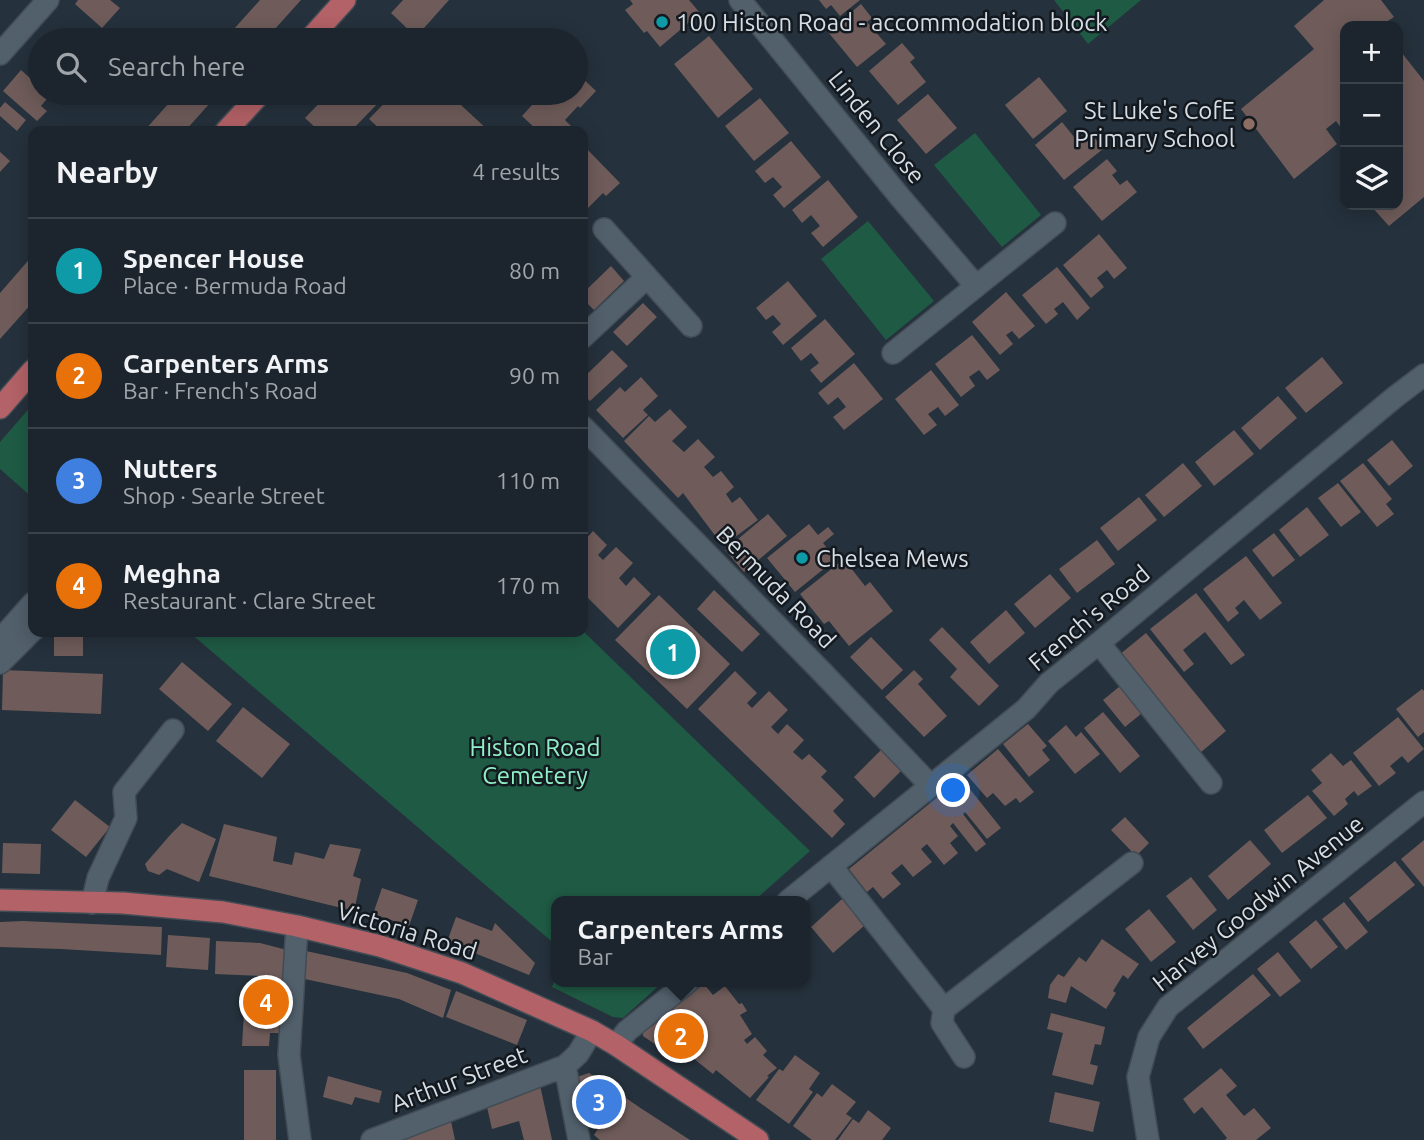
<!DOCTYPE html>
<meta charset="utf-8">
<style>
:root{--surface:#1c252d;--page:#252d35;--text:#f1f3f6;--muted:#a0a5aa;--line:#3a4249;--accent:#1a73e8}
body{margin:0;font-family:Ubuntu,sans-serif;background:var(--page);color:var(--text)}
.controls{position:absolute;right:21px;top:21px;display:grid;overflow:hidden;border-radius:14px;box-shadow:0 4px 18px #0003}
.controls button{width:63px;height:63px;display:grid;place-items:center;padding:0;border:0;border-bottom:2px solid var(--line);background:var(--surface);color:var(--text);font:35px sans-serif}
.you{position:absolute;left:954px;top:791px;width:24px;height:24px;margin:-18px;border:5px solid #fff;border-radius:50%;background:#1a73e8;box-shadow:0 0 0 10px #1a73e833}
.badge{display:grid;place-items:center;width:46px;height:46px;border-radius:50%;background:var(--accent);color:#fff;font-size:23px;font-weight:700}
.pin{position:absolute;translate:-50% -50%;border:4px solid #fff;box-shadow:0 2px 7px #0006}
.popup{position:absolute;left:551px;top:896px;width:259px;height:91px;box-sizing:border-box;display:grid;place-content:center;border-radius:14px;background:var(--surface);filter:drop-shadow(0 2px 5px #0005);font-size:23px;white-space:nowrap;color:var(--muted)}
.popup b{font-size:26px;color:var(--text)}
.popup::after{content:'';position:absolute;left:50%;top:100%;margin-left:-14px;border:14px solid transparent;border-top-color:var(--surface)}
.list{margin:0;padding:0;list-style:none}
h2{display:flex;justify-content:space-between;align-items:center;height:91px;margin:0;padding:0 28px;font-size:30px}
h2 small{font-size:23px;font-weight:400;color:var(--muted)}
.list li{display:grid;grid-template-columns:46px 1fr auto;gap:21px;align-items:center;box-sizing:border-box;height:105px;padding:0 28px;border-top:2px solid var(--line)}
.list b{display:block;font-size:26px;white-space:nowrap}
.list p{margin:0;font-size:23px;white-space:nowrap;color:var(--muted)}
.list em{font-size:23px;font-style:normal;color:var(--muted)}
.icon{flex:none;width:38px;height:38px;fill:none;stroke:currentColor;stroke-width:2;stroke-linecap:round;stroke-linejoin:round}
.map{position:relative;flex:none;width:1424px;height:1140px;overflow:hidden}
.search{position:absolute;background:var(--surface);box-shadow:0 4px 18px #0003;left:28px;top:28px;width:560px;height:77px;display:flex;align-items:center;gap:18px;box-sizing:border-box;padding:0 24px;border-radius:38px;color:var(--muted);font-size:26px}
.panel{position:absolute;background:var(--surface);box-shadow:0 4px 18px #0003;left:28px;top:126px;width:560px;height:511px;border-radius:14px}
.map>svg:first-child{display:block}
</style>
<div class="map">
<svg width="1424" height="1140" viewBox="0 0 1424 1140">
<rect width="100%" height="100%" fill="#25313c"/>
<path fill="#1f5b44" d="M1054,0H1141L1088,44Z
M975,133L1041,215L1002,247L934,165Z
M868,221L934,301L886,340L821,259Z
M33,404V498L0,469V442Z
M583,631L810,851L754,901H557V946L189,632Z
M557,975V982H663L623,1018L613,1017L552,987Z"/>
<path fill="#6f5c5a" d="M78,0H110L120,8L102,28L75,4Z
M260,0H301L265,40H224Z
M403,0H449L416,37L391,13Z
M630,0H689L700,13L660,47L647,31L644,33L625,10L633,4Z
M819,0H860L840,16L831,5L826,9Z
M1324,0H1381L1394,17L1380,26H1345V133L1336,121L1326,129L1337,144L1294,179L1241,109L1314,49L1294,26Z
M861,4L872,18L867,22L886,44L857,67L828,32Z
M56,30L69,40H47Z
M709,36L753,89L718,118L674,64Z
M902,43L915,58L910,62L926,82L898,105L869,71Z
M1398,48L1424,81V197L1389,226L1370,205H1398Z
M21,70L40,87V93H47L50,95L41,106L47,111L37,121L3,91Z
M576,72L596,91L580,108L578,106L565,120L576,131H538L522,116L541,95L544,98L548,93H576Z
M1039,77L1067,111L1033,139L1005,105Z
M178,93H219L185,131H144Z
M329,93H388L351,131H319L305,118Z
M394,93H448L489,131H382L369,119Z
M928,94L957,128L926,154L897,120Z
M760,98L789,133L754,161L725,126Z
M5,102L26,120L17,131L0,116V108Z
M1062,122L1078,142L1090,132L1103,149L1064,180L1035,145Z
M791,141L821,177L784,208L773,195L782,187L773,177L765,183L755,171Z
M583,145L620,183L606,196L603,193L585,211L583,208Z
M0,152L10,161L0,172Z
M1107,159L1117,171L1112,175L1120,185L1127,180L1137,192L1102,221L1073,187Z
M828,180L858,217L823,247L811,233L820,226L811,215L802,223L792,210Z
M1099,234L1127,268L1114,279L1107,270L1097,278L1104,287L1091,298L1063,265Z
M33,255V302L0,339V293Z
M611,266L624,281L594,310L583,299V293Z
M1057,267L1090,308L1077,320L1063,302L1054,309L1058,314L1046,324L1022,295Z
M788,281L817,316L783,345L772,332L781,324L773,315L766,320L756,308Z
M1006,292L1035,326L1019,339L1012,331L1006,335L1013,344L1000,355L972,322Z
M643,303L657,317L627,346L613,332Z
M825,319L855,354L821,383L810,370L819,363L811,353L801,361L791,348Z
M972,335L1000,370L987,380L979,370L969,377L975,386L961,397L935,364Z
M612,350L628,366L590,401L583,394V378Z
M1322,357L1343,383L1306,413L1285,388Z
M854,363L883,399L844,430L833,417L846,407L838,397L828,405L818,393Z
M931,370L959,405L945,416L938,407L928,414L937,425L924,435L895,399Z
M641,377L658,396L643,410L648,415L623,438L596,410L620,387L625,392Z
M1278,396L1297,418L1260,450L1241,428Z
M670,409L687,427L672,441L684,452L698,439L715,457L704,467L713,477L721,471L734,487L726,494L732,503L740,497L758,520L723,546L683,493L678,498L624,441L649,416L655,422Z
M1234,430L1254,454L1214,486L1195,462Z
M1392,440L1413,466L1389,486L1367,460Z
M1183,463L1202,486L1164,517L1145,495Z
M1363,463L1392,499L1386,504L1394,514L1377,527L1340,481Z
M1338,483L1361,512L1341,527L1318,498Z
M1139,497L1157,520L1118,551L1100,528Z
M1307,507L1329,535L1300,557L1279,530Z
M768,514L787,536L744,572L725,550Z
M809,524L818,535L828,527L834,534L823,543L836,559L795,592L767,558Z
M593,531L607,545L598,555L603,560L616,547L633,563L619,578L626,586L634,577L651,594L618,628L583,593V542Z
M1274,533L1295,560L1273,577L1252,550Z
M1097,540L1115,564L1077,593L1059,569Z
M1246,556L1282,603L1260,620L1244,600L1235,608L1239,613L1228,622L1203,589Z
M844,559L865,586L870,582L893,611L849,646L829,621L824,624L800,594Z
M1050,574L1071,598L1035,628L1014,604Z
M714,590L760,634L742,652L697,609Z
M1196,593L1245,655L1231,665L1205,632L1183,650L1194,664L1184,672L1150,629Z
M659,595L730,664L687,709L615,640Z
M1006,610L1025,633L989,664L970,642Z
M942,627L999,686L979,706L950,677L957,669L929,640Z
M54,632H83V656H54Z
M1146,633L1226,731L1200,753L1119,655Z
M871,637L903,670L882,690L850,657Z
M182,662L232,704L208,731L159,689Z
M3,670L103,674L101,714L2,710Z
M914,670L923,679L918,684L947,716L924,737L885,697Z
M735,671L757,693L747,703L752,708L769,691L788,710L771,727L778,734L787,724L804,740L793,752L802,760L809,754L827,771L821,777L844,800L833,811L845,824L832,838L698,709Z
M1125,682L1147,709L1125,727L1103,700Z
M1422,689L1424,691V732L1418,737L1396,709Z
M243,707L290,744L262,778L216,741Z
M1103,712L1140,756L1120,773L1084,728Z
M1398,717L1424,749L1408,763L1402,756L1390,766L1396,773L1379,786L1353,753Z
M1028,724L1047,746L1042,750L1050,760L1029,777L1003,744Z
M1066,725L1076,737L1081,732L1100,754L1075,774L1048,741Z
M884,747L904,768L874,798L854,777Z
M998,749L1034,792L1020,803L1016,798L1005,806L993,793L987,798L967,775Z
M1331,753L1343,766L1351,760L1372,786L1358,796L1354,791L1345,799L1348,804L1334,816L1312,791L1322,783L1311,770Z
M961,778L1001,828L987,839L965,812L963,814L986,844L976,852L953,823L950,826L958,836L950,843L958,853L944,865L927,844L921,849L932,862L913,877L902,864L891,873L901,884L883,899L873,887L867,892L849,869Z
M1308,795L1327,818L1282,853L1264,830Z
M75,800L110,827L86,857L51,830Z
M1125,817L1149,843L1136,856L1111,830Z
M182,823L216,839L199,882L167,869L159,875L148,871L145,864L171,834Z
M224,824L277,837L273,861L292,865L295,852L324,859L330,844L361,849L353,876L361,879L354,911L209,876Z
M1250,840L1271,864L1228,900L1208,876Z
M1424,840V887L1401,859Z
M3,843L41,844L40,874L2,873Z
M1395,861L1415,885L1368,922L1349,898Z
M1191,877L1217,910L1193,930L1166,896Z
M382,888L418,900L409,926L373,914Z
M842,899L865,925L833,953L811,927Z
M1344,902L1368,932L1346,950L1322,919Z
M1149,909L1176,942L1151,962L1125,929Z
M456,917L492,931L495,923L535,963L529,975L447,942Z
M1316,920L1338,947L1311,969L1289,942Z
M23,921L162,927L161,955L61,949L0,947V922Z
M168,935L210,938L208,970L166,967Z
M1102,939L1139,964L1128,979L1123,975L1113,991L1116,993L1106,1009L1071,986L1066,1003L1048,998L1050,985L1058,974L1064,977L1079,957L1086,962Z
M216,941L260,943L287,950L280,1033H270L269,1046H242L244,1012H249L250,992H256L259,976L215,974Z
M306,951L407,973L451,990L443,1018L399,999L300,978Z
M1278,952L1301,981L1280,997L1257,969Z
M1253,974L1271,995L1203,1049L1187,1028Z
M704,984L713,995L725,986L739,1004L742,1003L747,1011L740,1015L752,1034L744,1040L747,1044L755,1037L767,1051L763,1055L777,1068L767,1076L769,1077L750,1098L716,1070L713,1074L669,1039L659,1047L643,1036V1029Z
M456,991L527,1020L517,1045L446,1017Z
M1051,1013L1105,1027L1101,1045L1095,1044L1090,1064L1098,1066L1093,1085L1052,1075L1063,1033L1047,1029Z
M795,1055L820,1073L809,1089L813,1092L789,1124L756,1100L779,1069L783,1071Z
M1221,1068L1237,1086L1226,1095L1244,1116L1254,1108L1271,1128L1256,1140H1225L1227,1138L1202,1107L1194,1114L1183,1099Z
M244,1070H276V1140H244Z
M589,1073L642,1109L690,1140H600L594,1135L602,1122L583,1108L577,1077Z
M328,1076L382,1091L379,1103L355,1097L352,1105L323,1097Z
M832,1084L856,1102L846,1114L852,1118L835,1140H812L793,1126L817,1093L822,1097Z
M540,1085L552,1140H524L519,1121L492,1129L487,1107Z
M1055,1092L1100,1102L1093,1132L1049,1122Z
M868,1110L891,1128L882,1140H838L853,1119L859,1123Z
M451,1121L455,1140H404Z"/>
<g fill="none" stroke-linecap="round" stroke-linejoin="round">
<defs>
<path id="minor" d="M740,0L900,197L976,286
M0,54L48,0
M604,229L691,326
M583,337L647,277
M893,353L1055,223
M583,427L823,673L930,785
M0,640L33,603
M1099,643L1211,783
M0,663L33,630
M831,866L944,1009L1132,863
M788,901L1026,709L1049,683L1099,643L1395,397L1424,375
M92,903L98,878L126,818L124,792L173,730
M297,926L289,1055L300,1140
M944,1009L942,1023L964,1057
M616,1045L627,1031L688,982
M372,1140L565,1066
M579,1140L565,1066L578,1054L592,1031
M1148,1140L1138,1077L1149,1037L1168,1007L1424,802"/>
<path id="major" d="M309,40L345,0
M226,131L261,93
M0,408L33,370
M0,900L123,903L223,912L297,926L380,946L462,973L592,1031L616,1045L758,1140"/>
</defs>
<use href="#minor" stroke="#424c55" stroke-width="24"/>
<use href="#major" stroke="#424c55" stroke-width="24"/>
<use href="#minor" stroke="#52606c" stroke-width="21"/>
<use href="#major" stroke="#b36267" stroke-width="21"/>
</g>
<g fill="#0f9aa8" stroke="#13191e" stroke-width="2.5">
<circle cx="662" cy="22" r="7"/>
<circle cx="802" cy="558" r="7"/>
</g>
<circle fill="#8d6e63" stroke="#13191e" stroke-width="2.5" cx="1249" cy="124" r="7"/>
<g text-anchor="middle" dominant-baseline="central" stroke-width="5" stroke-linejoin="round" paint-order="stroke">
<g font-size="24" fill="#d6dee5" stroke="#13191e" text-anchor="start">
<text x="676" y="22">100 Histon Road - accommodation block</text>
<text x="1235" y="110" text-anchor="end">St Luke's CofE<tspan x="1235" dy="28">Primary School</tspan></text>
<text x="816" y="558">Chelsea Mews</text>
</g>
<g font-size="24" fill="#d6dee5" stroke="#13191e">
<text transform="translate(877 127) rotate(51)">Linden Close</text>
<text transform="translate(776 587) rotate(46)">Bermuda Road</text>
<text transform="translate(1089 618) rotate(-40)">French's Road</text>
<text transform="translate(1258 903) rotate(-39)">Harvey Goodwin Avenue</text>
<text transform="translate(407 931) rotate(17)">Victoria Road</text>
<text transform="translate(459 1079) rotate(-21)">Arthur Street</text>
</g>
<g font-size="24" fill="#90f1c7" stroke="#13191e">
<text x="535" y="747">Histon Road<tspan x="535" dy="28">Cemetery</tspan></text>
</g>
</g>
</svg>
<div class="controls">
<button>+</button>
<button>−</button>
<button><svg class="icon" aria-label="layers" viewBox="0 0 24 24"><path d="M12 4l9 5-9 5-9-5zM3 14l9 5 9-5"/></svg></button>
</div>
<div class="you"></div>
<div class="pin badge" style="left:673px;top:652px;background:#0f9aa8">1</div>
<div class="pin badge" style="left:681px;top:1036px;background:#e8710a">2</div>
<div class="popup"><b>Carpenters Arms</b>Bar</div>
<div class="pin badge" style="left:599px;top:1102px;background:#3f7fe0">3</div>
<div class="pin badge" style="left:266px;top:1002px;background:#e8710a">4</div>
<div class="search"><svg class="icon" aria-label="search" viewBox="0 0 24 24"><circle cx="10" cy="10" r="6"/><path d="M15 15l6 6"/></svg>Search here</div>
<section class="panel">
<h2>Nearby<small>4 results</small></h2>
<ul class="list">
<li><span class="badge" style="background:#0f9aa8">1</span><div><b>Spencer House</b><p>Place · Bermuda Road</p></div><em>80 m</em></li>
<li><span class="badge" style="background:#e8710a">2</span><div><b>Carpenters Arms</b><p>Bar · French's Road</p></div><em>90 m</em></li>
<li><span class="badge" style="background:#3f7fe0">3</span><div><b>Nutters</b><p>Shop · Searle Street</p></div><em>110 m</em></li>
<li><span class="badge" style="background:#e8710a">4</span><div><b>Meghna</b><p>Restaurant · Clare Street</p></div><em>170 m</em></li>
</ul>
</section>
</div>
